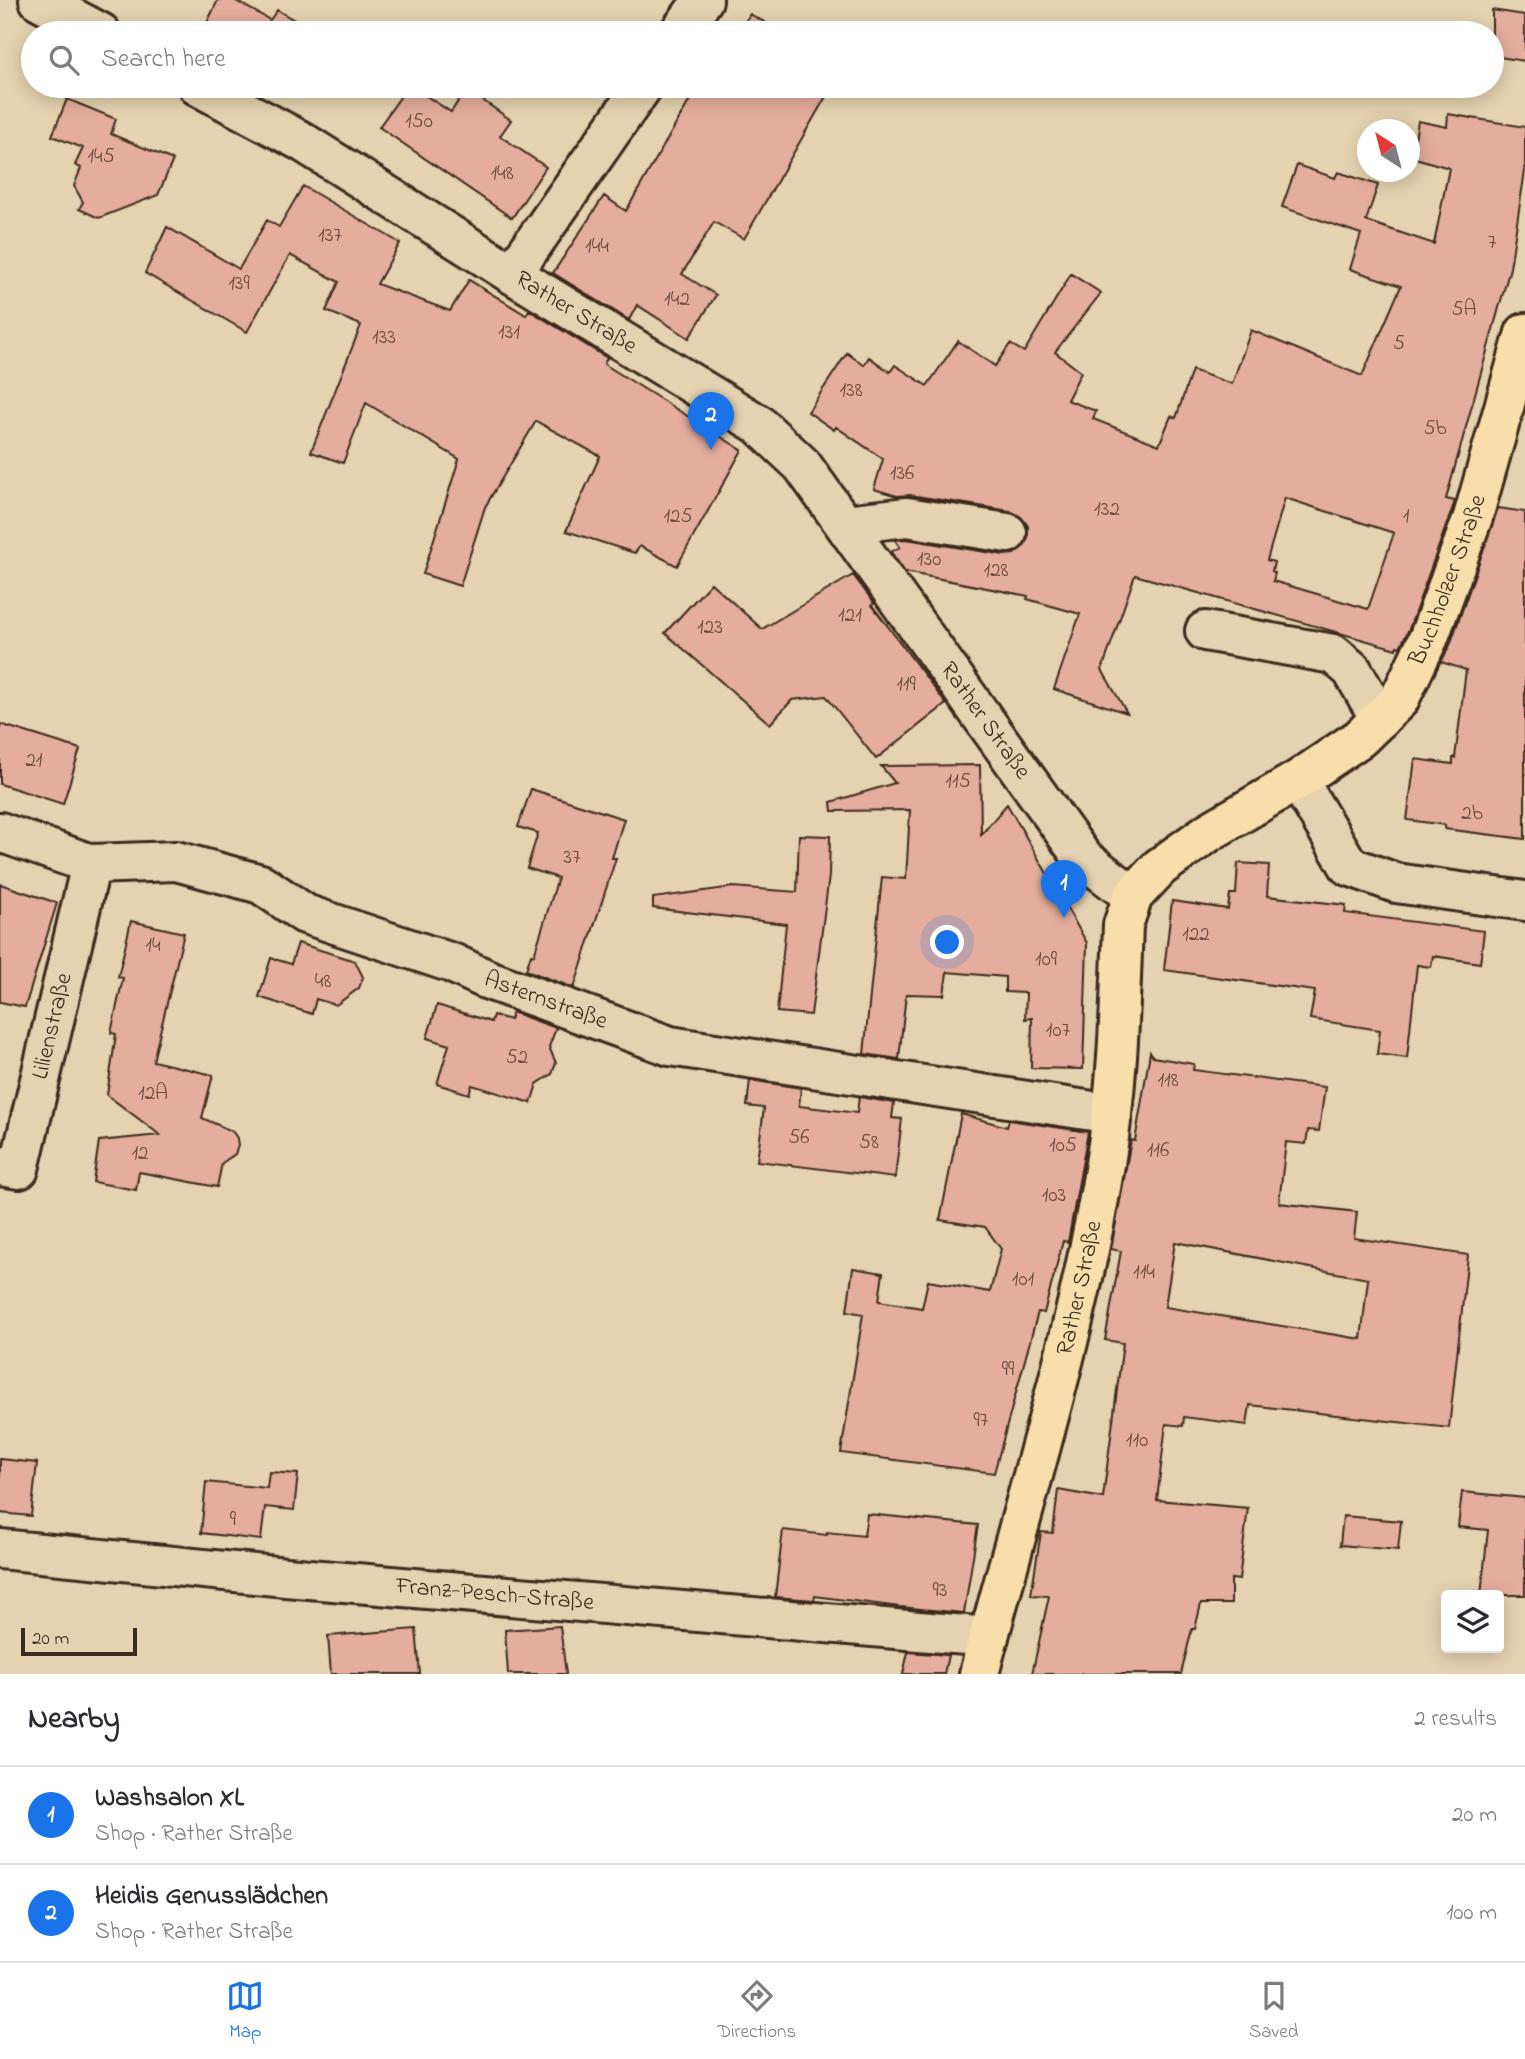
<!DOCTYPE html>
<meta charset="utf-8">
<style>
:root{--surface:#fff;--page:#f2f2f3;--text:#2b2b33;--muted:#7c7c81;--line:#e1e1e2;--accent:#1a73e8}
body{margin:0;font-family:"Indie Flower",sans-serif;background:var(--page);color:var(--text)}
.controls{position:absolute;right:21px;bottom:21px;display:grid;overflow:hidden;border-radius:7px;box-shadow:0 4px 18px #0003}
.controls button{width:63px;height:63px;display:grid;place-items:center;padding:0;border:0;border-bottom:2px solid var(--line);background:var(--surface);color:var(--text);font:35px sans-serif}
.compass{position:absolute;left:1357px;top:119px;width:63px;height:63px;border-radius:50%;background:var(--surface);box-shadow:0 4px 18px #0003;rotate:324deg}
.scale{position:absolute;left:21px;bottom:18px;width:116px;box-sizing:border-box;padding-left:7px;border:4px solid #3b2a1e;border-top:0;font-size:19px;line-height:24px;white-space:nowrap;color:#3b2a1e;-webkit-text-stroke:5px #e5d2b0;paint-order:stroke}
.you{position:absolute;left:948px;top:943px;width:24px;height:24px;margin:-18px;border:5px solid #fff;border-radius:50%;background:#1a73e8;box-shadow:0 0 0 10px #1a73e833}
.badge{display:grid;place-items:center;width:46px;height:46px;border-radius:50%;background:var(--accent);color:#fff;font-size:23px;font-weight:700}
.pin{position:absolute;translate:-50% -58px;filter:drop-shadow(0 2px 4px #0008)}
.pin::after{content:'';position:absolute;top:37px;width:24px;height:21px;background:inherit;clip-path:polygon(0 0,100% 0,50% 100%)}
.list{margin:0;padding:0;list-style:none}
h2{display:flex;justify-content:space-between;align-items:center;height:91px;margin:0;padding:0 28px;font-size:30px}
h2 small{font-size:23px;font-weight:400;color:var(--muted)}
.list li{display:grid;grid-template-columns:46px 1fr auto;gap:21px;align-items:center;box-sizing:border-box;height:98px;padding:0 28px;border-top:2px solid var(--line)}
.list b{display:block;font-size:26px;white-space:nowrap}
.list p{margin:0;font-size:23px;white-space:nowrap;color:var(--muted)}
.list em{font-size:23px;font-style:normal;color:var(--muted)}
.icon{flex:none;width:38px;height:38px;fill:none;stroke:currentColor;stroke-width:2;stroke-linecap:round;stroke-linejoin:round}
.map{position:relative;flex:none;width:1525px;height:1674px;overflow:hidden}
.search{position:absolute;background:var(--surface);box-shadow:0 4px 18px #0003;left:21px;right:21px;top:21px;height:77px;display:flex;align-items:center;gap:18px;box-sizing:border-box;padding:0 24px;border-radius:38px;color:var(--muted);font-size:26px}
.sheet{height:287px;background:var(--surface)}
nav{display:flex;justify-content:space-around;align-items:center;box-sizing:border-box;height:98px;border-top:2px solid var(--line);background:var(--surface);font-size:19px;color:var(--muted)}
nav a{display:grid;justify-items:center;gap:4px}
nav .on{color:var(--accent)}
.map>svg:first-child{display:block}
</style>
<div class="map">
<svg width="1525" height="1674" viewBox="0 0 1525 1674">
<rect width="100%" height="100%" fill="#e5d2b0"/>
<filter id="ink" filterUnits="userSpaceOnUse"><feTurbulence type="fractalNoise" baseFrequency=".0143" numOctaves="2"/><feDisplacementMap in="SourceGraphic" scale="14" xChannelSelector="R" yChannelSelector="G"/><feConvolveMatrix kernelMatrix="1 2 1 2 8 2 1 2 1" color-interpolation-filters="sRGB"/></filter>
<g filter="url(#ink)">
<path fill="#e5ad9d" stroke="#3b2a1e" stroke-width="2" fill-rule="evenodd" d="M218,0H234L270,20L277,10L317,33H202Z
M1492,10L1525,15V61L1492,56Z
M750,14L784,33H738Z
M408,86H411L451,112L466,89L511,120L500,136L546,167L512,218L379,127Z
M698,86H832L744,239L714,222L682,274L716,295L689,338L637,305L629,320L553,273L604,196L626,211Z
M67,99L116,119L111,134L173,160L158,195L99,218L79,209L83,202L74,186L81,168L75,165L83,148L52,136Z
M1448,114L1525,127V171L1510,268L1446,499L1455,501L1409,629L1400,647L1397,646L1396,649L1135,575L1102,670L1127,713L1054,689L1080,614L1027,599L1028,596L905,572L891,552L900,547L895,540L906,539L1004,555L1014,554L1024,546L1028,537V526L1021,517L1010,511L910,495L897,496L874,489L883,459L836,427L834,430L808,412L847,353L864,365L869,357L890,372L895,365L927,386L958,341L995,366L1010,344L1024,352L1071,274L1101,293L1055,352L1081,372L1067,400L1096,411L1093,419L1159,445L1171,416L1176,418L1192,370L1232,384L1251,330L1362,376L1401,286L1350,269L1361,234L1282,207L1297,165L1335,178L1338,172L1378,185L1366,221L1434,244L1449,168L1412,157L1418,121L1447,127ZM1285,498L1394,533L1368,609L1273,581L1275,573L1272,571L1274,562L1267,560Z
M303,186L400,243L377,284L450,311L469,280L526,315L529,310L607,358L604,364L742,450L677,566L640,546L635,553L566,531L600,456L536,421L485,507L460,586L423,574L459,459L366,403L343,463L311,452L361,325L326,311L339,282L290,255L247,332L145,273L167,227L239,269L267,220L279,227Z
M1498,508L1525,512V839L1445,829V825L1407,820L1415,759L1453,764V758H1455L1466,670L1441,662L1450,645Z
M853,575L874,603L872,605L946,704L876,759L826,696L792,700L770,724L665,633L711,583L762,629Z
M0,724L80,749L63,804L0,784Z
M980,765L981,835L1007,804L1087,943L1083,1069L1031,1068L1032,1018L1025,1019L1026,993L1005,992V977L947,972L944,995L906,994L899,1059L864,1054L882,877L906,879L910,810L832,811L831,802L895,783L881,766Z
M531,789L624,819L612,858H616L574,988L526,970L531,954L534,955L558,878L527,868L538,833L518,827Z
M799,835L830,836L829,876L811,1015L777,1012L786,924L653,908V898L733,887L797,892Z
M1238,863L1269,865L1267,896L1346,905L1345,913L1484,931L1480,963L1433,956L1431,967L1417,965L1407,1058L1377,1054L1380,1030L1310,1019L1315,991L1164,970L1172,901L1228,909L1230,894H1236Z
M0,884L57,903L25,1007L0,1002Z
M131,921L184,933L153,1061L213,1075L202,1118L232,1131L237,1138L238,1146L235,1154L222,1163L217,1187L139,1172L136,1190L93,1182L99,1141L160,1135L107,1095L116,1034L111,1033L123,978L118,977Z
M298,943L355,961L363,977L359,988L336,1005L316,999L312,1014L259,997L271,958L291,964Z
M437,1005L491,1022L493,1015L510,1020L512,1012L556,1028L549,1047L556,1063L552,1074L537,1084L531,1103L472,1085L469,1094L437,1084L449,1045L427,1038Z
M1150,1052L1153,1057L1194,1064L1193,1070L1325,1087L1319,1131L1308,1130L1306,1144L1286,1142L1279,1203L1357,1212L1354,1238L1468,1255L1449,1428L1250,1405L1247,1425L1184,1417L1183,1426L1166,1424L1157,1500L1248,1508L1239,1580L1231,1579V1604H1201L1195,1629H1192L1181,1674H1032L1049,1596L1031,1595L1041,1532L1053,1533L1058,1490L1103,1498L1123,1343L1105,1340L1121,1251L1111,1249L1131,1140L1135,1141ZM1175,1242L1368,1279L1361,1339L1165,1307Z
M750,1080L801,1088L799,1106L857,1113L859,1097L894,1103L892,1118L902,1119L895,1178L757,1161L764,1108L747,1106Z
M961,1114L1007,1127L1009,1120L1088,1132L1068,1242L1063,1241L1044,1313L1038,1312L994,1473L841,1453L863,1314L847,1311L853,1268L883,1273L879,1301L922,1308L928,1281L990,1292L1001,1249L985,1227L940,1220Z
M0,1459L37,1463L31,1516L0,1513Z
M269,1472L298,1474L294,1510L265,1507L261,1540L201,1533L206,1482L267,1488Z
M1462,1492L1525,1498V1595H1481L1488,1530L1458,1527Z
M867,1514L978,1525L964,1613L900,1607L815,1596L814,1600L775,1597L783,1530L827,1535V1532L864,1536Z
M1343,1516L1401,1521L1398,1550L1340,1545Z
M560,1626L566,1674H508L505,1630Z
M416,1629L420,1674H331L328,1636Z
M908,1652L948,1655L944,1674H903Z"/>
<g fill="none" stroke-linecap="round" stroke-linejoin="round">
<defs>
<g id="minor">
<path d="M39,0L101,33"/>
<path d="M679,33L703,0"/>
<path id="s1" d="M198,86L301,141L512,274L758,424L802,465L1083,858L1133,896"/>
<path d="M512,274L643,86"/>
<path d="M845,524L907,517L1007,533"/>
<path d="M1205,631L1333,654L1352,670L1380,719"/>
<path d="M1298,780L1349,866L1396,883L1525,901"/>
<path id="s2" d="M0,832L91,864L176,861L261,884L305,914L452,963L486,979L670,1046L1112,1114"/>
<path id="s3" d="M0,1166L19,1169L91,864"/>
<path id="s4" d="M0,1549L286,1577L989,1637"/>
</g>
<g id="major">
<path id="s5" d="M979,1674C1023,1505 1077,1336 1105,1164C1118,1086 1120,1005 1123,925L1133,896L1160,867L1209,832L1298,780L1360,738L1399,700L1429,637L1473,517L1525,333"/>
</g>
</defs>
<use href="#minor" stroke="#3b2a1e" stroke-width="44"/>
<use href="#major" stroke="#3b2a1e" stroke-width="44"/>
<use href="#minor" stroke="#e5d2b0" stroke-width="38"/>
<use href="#major" stroke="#f8deab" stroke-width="38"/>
</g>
</g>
<g text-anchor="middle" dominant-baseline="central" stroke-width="5" stroke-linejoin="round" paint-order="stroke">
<g font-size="21" fill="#664b3e">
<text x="419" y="122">150</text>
<text x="101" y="157">145</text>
<text x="502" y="174">148</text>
<text x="330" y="236">137</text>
<text x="1492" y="243">7</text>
<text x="597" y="247">144</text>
<text x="239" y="284">139</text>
<text x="677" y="300">142</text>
<text x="1464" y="310">5A</text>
<text x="509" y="333">131</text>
<text x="384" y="338">133</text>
<text x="1399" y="344">5</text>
<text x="851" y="391">138</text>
<text x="1435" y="429">5b</text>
<text x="902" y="474">136</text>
<text x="1107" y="510">132</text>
<text x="678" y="517">125</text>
<text x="1406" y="517">1</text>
<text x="929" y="560">130</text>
<text x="996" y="571">128</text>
<text x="850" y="616">121</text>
<text x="710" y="628">123</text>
<text x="906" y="685">119</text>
<text x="34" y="761">21</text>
<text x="958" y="782">115</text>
<text x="1472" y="814">2b</text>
<text x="572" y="858">37</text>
<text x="1196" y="935">122</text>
<text x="153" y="946">14</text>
<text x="1046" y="960">109</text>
<text x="323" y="982">48</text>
<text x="1058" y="1031">107</text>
<text x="517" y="1058">52</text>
<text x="1168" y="1081">118</text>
<text x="153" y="1094">12A</text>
<text x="799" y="1138">56</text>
<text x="869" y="1143">58</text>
<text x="1063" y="1146">105</text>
<text x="1158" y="1151">116</text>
<text x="140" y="1154">12</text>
<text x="1054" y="1196">103</text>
<text x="1144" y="1273">114</text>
<text x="1023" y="1280">101</text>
<text x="1008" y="1370">99</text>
<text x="981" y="1421">97</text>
<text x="1137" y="1441">110</text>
<text x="233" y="1520">9</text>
<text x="940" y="1591">93</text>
</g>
<g font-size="24" fill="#3b2a1e" stroke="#e5d2b0">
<text stroke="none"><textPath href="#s1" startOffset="441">Rather Straße</textPath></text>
<text stroke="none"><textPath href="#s5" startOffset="1258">Buchholzer Straße</textPath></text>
<text stroke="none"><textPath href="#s1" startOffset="1029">Rather Straße</textPath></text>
<text stroke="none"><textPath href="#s2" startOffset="579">Asternstraße</textPath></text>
<text stroke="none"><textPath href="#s3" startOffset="166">Lilienstraße</textPath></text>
<text stroke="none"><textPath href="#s5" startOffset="399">Rather Straße</textPath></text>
<text stroke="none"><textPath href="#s4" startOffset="497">Franz-Pesch-Straße</textPath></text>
</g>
</g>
</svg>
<div class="controls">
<button><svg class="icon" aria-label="layers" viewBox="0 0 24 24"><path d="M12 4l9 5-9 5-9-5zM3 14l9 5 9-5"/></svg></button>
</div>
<svg class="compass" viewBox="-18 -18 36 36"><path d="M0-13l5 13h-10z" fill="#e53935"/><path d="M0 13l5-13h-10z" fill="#7c7c81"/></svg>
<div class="scale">20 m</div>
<div class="you"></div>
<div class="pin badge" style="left:1064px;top:918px">1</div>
<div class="pin badge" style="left:711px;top:450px">2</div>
<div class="search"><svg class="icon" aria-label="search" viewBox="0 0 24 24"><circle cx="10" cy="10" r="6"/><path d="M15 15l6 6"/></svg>Search here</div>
</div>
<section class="sheet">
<h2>Nearby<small>2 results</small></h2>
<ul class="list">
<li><span class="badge">1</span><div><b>Washsalon XL</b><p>Shop · Rather Straße</p></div><em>20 m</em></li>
<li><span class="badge">2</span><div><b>Heidis Genusslädchen</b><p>Shop · Rather Straße</p></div><em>100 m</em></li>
</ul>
</section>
<nav>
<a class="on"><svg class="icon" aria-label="map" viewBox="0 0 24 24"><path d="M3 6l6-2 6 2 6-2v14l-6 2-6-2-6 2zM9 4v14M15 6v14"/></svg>Map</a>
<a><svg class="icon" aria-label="directions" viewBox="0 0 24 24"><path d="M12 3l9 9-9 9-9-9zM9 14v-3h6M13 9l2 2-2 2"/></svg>Directions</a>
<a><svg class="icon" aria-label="saved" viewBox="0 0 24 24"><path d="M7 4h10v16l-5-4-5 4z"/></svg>Saved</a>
</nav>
